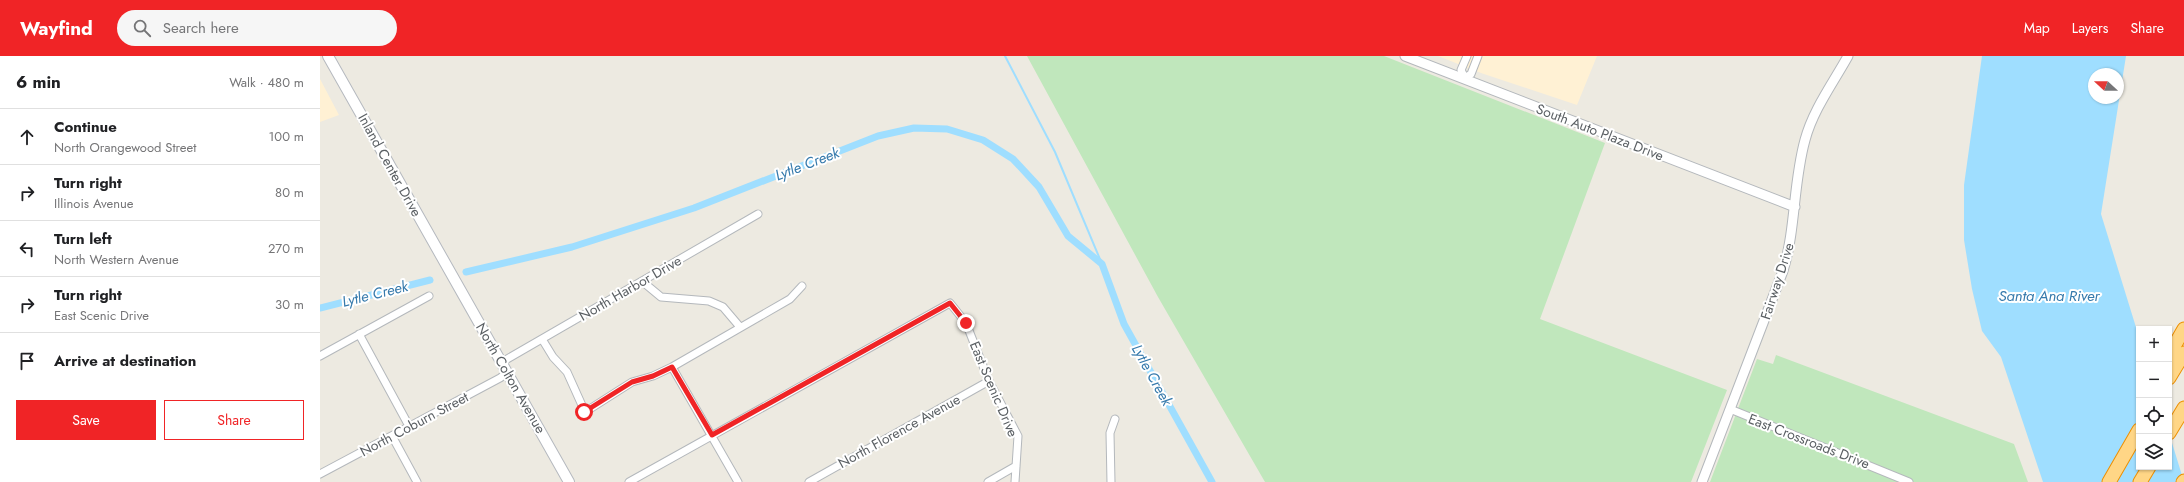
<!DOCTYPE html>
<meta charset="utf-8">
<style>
:root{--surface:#fff;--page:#f6f6f6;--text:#202124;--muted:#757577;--line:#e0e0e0;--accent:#f02426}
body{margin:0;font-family:Jost,sans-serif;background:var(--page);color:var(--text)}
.controls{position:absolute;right:12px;bottom:12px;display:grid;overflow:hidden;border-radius:0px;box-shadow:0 1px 3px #0004}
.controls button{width:36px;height:36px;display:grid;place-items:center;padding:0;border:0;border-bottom:1px solid var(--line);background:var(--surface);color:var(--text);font:20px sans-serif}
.compass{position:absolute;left:1768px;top:12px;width:36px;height:36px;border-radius:50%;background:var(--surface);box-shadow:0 1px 3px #0004;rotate:291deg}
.stop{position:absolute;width:12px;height:12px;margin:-9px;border:3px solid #f02426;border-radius:50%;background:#fff}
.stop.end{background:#f02426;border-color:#fff;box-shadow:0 1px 4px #0008}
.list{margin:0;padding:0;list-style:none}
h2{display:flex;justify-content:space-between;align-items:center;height:52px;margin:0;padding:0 16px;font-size:17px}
h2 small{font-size:13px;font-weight:400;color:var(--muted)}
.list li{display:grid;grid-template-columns:26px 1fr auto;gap:12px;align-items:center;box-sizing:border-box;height:56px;padding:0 16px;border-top:1px solid var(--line)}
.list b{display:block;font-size:15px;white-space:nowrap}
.list p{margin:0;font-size:13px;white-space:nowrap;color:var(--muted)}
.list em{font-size:13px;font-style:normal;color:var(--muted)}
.actions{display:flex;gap:8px;padding:12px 16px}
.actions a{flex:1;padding:9px 0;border:1px solid var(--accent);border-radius:0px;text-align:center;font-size:14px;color:var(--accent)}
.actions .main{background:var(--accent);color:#fff}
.icon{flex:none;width:22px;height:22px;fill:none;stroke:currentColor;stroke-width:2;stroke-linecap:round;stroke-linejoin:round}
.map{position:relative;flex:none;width:1864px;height:426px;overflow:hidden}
header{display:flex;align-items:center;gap:24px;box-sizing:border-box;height:56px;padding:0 20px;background:var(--accent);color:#fff}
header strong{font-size:19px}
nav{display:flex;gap:22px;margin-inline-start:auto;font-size:14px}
.search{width:280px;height:36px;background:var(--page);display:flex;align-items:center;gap:10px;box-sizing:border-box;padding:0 14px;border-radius:22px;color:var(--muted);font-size:15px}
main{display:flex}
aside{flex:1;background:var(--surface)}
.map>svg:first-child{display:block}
</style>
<header>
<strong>Wayfind</strong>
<div class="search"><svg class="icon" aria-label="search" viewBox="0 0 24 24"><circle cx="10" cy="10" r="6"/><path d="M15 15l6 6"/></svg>Search here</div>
<nav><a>Map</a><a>Layers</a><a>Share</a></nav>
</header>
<main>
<aside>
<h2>6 min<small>Walk · 480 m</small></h2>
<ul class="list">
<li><svg class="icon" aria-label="ahead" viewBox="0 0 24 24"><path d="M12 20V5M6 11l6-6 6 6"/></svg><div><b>Continue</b><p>North Orangewood Street</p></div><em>100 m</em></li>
<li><svg class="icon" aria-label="right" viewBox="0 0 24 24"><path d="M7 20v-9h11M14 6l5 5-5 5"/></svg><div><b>Turn right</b><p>Illinois Avenue</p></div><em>80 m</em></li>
<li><svg class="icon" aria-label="left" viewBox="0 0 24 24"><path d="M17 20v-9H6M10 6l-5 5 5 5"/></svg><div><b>Turn left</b><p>North Western Avenue</p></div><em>270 m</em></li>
<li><svg class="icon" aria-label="right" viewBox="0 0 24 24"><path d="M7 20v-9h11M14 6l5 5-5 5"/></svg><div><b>Turn right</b><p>East Scenic Drive</p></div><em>30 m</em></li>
<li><svg class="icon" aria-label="arrive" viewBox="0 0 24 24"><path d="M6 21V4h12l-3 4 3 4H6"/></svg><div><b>Arrive at destination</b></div></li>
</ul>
<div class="actions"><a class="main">Save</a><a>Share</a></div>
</aside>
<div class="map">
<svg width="1864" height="426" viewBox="0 0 1864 426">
<rect width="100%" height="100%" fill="#edeae1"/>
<path fill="#fff1d4" d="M1118,0H1277L1257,49L1161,17Z
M0,23L19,59L0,66Z"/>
<path fill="#c0e7bc" d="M707,0H1064L1285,87L1220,263L1407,334L1371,426H945L838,241Z
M1456,299L1694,388L1708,426H1390L1437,303L1453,308Z"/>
<path fill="#9fdeff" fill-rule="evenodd" d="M1662,0H1806L1781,158L1819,281V411H1849V377L1864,426H1723L1681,301L1662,275L1652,233L1644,184V129ZM1774,18H1798V42H1774Z"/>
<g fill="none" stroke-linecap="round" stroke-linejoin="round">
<path stroke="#9fdeff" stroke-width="2" d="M685,0L735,96L782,208"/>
<path stroke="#9fdeff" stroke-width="7" d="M146,216L252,191L374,152L558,80L594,72L627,73L663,84L693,103L719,131L748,180L782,208L804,268L892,426
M0,252L110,224"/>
<defs>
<path id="minor" d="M1147,0L1141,14L1145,22L1151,18L1158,0
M323,226L341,241L389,245L403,251L420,271
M39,278L89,370
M222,283L233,301L247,316L265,356L312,326L333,320L352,311L470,243L482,230
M0,300L109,240
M182,306L438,158
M352,311L418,426
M1410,353L1589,426
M72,380L97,426
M0,418L180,322L187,317
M309,426L630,247L646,267L669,325L698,380L695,426
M489,426L669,325
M668,426L696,410
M791,426L790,377L795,363"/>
<path id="tertiary" d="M1085,0L1475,151
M1382,426L1463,215C1476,172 1473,127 1485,84C1493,54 1513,27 1528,0"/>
<path id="secondary" d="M8,0L249,426"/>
<path id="motorway" d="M1849,299L1864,273
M1849,322L1864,297
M1849,377L1864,352
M1789,426L1819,374
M1820,426L1829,411
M1863,426L1864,425"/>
</defs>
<use href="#minor" stroke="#b4b8bc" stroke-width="9"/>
<use href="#tertiary" stroke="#b4b8bc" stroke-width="11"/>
<use href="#secondary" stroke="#b5b9bf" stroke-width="12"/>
<use href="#motorway" stroke="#ee8f00" stroke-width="15"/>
<use href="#minor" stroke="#fff" stroke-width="7"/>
<use href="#tertiary" stroke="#fff" stroke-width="9"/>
<use href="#secondary" stroke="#fff" stroke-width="10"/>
<use href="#motorway" stroke="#ffd686" stroke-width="13"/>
</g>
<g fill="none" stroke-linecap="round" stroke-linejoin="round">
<path stroke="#f02426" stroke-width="5" d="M264,356L312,326L333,320L352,311L392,379L630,247L646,267"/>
</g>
<g text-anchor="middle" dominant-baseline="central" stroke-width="4" stroke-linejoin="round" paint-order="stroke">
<g font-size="14" fill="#5a5f63" stroke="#fff">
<text transform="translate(1280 76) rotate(21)">South Auto Plaza Drive</text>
<text transform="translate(70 109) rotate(61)">Inland Center Drive</text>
<text transform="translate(1457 225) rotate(-72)">Fairway Drive</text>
<text transform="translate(310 232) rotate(-30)">North Harbor Drive</text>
<text transform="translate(191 322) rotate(60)">North Colton Avenue</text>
<text transform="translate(674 333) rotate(67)">East Scenic Drive</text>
<text transform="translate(94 368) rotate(-28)">North Coburn Street</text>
<text transform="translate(579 375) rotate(-29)">North Florence Avenue</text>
<text transform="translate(1489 385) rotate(21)">East Crossroads Drive</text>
</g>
<g font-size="15" font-style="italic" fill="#367aac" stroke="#fff">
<text transform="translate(487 108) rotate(-21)">Lytle Creek</text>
<text transform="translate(55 238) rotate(-14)">Lytle Creek</text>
<text x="1729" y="240">Santa Ana River</text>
<text transform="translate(832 319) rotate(61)">Lytle Creek</text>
</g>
</g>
</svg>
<div class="controls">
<button>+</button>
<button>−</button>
<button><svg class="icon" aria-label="locate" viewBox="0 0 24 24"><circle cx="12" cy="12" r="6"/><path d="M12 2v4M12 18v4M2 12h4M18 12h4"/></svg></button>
<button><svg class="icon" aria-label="layers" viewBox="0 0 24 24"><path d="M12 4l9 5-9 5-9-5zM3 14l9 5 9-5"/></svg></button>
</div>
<svg class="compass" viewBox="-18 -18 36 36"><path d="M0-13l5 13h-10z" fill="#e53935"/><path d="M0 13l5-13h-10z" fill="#757577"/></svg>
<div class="stop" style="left:264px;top:356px"></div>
<div class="stop end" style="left:646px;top:267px"></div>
</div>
</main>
